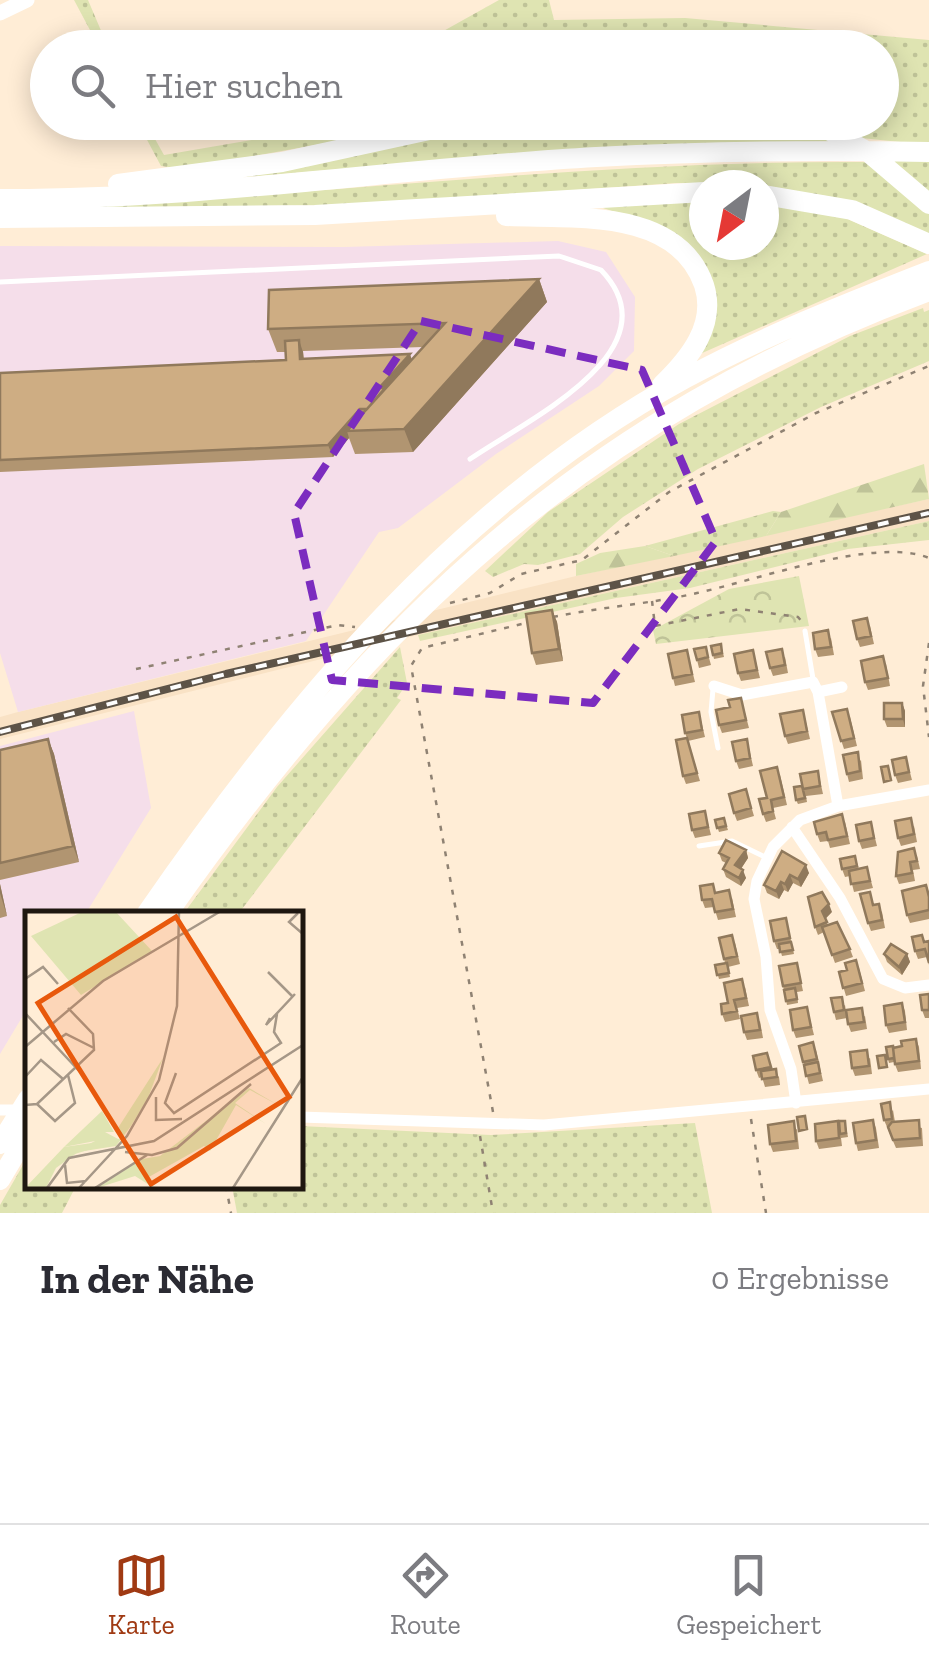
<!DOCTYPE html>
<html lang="de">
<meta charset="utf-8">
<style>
:root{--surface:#fff;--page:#f7f7f7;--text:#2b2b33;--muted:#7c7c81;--line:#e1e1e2;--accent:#a03a13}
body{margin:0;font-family:"Zilla Slab",serif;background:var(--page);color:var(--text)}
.compass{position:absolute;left:689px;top:170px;width:90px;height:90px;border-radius:50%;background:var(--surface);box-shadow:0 5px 25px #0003;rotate:212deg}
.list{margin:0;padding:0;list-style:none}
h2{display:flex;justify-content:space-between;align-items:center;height:130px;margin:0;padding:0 40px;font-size:42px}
h2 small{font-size:32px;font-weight:400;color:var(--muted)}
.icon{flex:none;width:55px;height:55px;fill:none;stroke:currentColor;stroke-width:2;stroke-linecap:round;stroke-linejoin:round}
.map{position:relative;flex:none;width:929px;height:1213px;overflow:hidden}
.search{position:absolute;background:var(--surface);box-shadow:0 5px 25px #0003;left:30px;right:30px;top:30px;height:110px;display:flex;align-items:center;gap:25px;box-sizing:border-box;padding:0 35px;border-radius:55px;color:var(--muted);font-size:38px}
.sheet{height:310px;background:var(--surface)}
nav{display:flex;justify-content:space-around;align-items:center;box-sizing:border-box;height:140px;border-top:2px solid var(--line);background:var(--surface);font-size:28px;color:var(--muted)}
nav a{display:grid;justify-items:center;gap:5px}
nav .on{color:var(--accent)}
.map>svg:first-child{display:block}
</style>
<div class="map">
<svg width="929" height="1213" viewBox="0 0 929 1213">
<defs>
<pattern id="grass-dots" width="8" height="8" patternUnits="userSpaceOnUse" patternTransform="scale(2.5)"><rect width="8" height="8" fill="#dfe4b2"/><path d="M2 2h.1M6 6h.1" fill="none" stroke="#bfc398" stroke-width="1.8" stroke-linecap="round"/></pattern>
<pattern id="forest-firs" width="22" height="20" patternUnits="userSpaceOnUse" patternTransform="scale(2.5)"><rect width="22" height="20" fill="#dfe4b2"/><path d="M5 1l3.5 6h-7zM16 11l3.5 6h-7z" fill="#bfc398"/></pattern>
<pattern id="park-crowns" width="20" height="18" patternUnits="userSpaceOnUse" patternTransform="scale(2.5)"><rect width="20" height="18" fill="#dfe4b2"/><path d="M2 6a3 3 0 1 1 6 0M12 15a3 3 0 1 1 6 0" fill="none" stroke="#bfc398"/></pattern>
</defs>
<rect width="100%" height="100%" fill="#ffedd6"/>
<path fill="#f9e2c5" d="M929,499V521L418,635L0,739V717L18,712L576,576Z"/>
<path fill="#f5deea" d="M558,241L606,252L635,297L634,351L599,386L496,454L398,528L379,532L306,641L18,712L0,653V246L344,247Z
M134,711L151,808L86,913H28L27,1009L0,1054V746Z"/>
<path fill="url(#grass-dots)" d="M74,0H88L108,47H99Z
M499,0H549L554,20L685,18L929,40V145L861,138L833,123L882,122V48H413Z
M138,123H146L164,155L275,136L271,123H438L182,169L161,166Z
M502,123H804L840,141L587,148L247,177L246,173Z
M887,161H929V200Z
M872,162L929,213V237L826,196L739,183H676L361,205L42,208C319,196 594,160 872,162Z
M704,200V245H764V203L843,217L927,254L700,354L710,280L630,217L597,206Z
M923,308L924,312L929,310V361L821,407L698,469L623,517L580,554L538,565L524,564L493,577L485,571L548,512L679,424L850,336Z
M773,511L781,512L766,536L674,556L645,546Z
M929,521V540L848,549L690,588L616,598L420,641L418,635Z
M400,647L407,683L397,698L401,700L239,913H184L277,787Z
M695,1123L712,1213H237L232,1186H300V1126L491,1135Z
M27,1158L28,1186H76L62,1213H0V1205Z"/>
<path fill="url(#forest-firs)" d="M924,464L929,499L766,536L781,512Z
M645,546L674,556L576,576V564L600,553Z"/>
<path fill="url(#park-crowns)" d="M799,576L809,626L656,644L653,630L729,589Z"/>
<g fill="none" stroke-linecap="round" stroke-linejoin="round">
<path stroke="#8f8273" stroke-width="2.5" stroke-dasharray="5 8" stroke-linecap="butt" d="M652,601L655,626L740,609L798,617L803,623
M450,603L490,593L521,574L582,560L669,492L816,413L929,366
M553,617C601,607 650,604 697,593C754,581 876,536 929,558
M929,643L923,686L929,737
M136,669L338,625L355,627
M493,1112L411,666L422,648L526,623
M751,1119L766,1213
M480,1136L493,1213
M226,1186L231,1213"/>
<path stroke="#fff" stroke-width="5" d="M0,282L559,256L601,270C678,350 525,421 470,459
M805,631L813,679
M713,689L711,712L718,748
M699,846L732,841L765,857"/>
<path stroke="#fff" stroke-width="11" d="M714,686L742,695L813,682L818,692
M838,806L818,692L842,687
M792,827L840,898L883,979L905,988L929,985
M796,1103L791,1069L770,1010L766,957L754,899L757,881L773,847L800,820L838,806L929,790
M0,1110H23
M300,1117L544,1125L929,1089"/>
<path stroke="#fff" stroke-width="15" d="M0,13L27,0"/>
<path stroke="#fff" stroke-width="20" d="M814,122L868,152L929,204
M118,184L282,162L466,122
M764,195L852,210L929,244
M0,199C200,200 397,168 596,157C707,151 818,150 929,152
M506,216C572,219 677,207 704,285C717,325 689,359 662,385
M0,218L315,215L704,192
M147,913C291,704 460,501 686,378C764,336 847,303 929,271
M168,913C375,619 586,418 929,291
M0,1144L28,1099
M0,1180L28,1133"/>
<defs>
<path id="rail" d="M0,732L226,674L929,513"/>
</defs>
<use href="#rail" stroke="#5d5347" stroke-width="8"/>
<use href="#rail" stroke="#fdfdfd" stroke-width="4" stroke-dasharray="11" stroke-linecap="butt"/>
</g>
<path fill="#b19571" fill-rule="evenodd" d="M539,279L547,302L413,452L355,454L349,438L333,457L0,472V373L286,360L285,352H277L268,329ZM423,347L412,360L304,359L303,351Z
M552,610L557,622L563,661L536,665L532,653Z
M870,626L874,644L860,647L857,639Z
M831,638L834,655L818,657L815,649Z
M721,644L724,657L714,659L711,646Z
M706,647L711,665L699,668L697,660Z
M687,650L695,682L675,686L673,678Z
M753,650L760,678L741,681L738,673Z
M785,657L788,673L773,676L770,668Z
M886,664L890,686L868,690L865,682Z
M741,698L749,728L722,733L719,725Z
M902,703L905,711V727H887L884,719Z
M699,712L705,737L688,741L685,733Z
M832,712L850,717L857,746L844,749Z
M805,718L810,739L788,744L785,736Z
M687,738L700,781L686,784L683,776Z
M48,739L54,754L79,862L0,880V750Z
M747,739L753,766L739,769L736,761Z
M906,757L912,780L898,783L895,775Z
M861,760L863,779L849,782L847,774Z
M818,771L823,794L806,796L807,802L798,804L796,800L802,786Z
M780,775L787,805L773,808L776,819L766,822L763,814L767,798Z
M746,789L754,816L737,821L734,813Z
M724,818L728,830L719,832L715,820Z
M707,819L711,835L695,838L692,830Z
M845,822L850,844L830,848L828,841L820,842L817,834Z
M871,822L877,846L862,849L859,841Z
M914,826L917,842L901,846L898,838Z
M746,850L748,858L741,869L746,878L741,886L726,877L723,869L726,863L722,861L719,853Z
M782,851L809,873L801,887L793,883L788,892L784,890L779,899L767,893L764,885Z
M855,856L859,869L867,867L873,888L854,892L850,876L845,877L842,869Z
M917,856L920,869L913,870L915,881L899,884L896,876Z
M0,884L7,916L0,918Z
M926,885L929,892V919L910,923L907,915Z
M717,893L732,898L736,917L718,920L714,907L705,908L702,900Z
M874,905L882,912L885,928L871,931L868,923Z
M832,912L825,919L828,925L850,949L853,957L835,963L824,932L818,935L815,927Z
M786,918L794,954L782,956L780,949H777L774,941Z
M922,935L925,942L929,941V965L927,957L918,959L915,951Z
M719,938L735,943L740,964L728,967L730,977L719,979L715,965L725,963Z
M884,954H907L910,962L902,975L887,962Z
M797,963L803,991L797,992L798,1003L787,1005L783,986Z
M859,968L865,991L846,996L839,972Z
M745,987L749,1006L737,1008L740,1019L725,1022L722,1014L728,1003Z
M929,994V1018H925L922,1010Z
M902,1003L905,1011L907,1030L889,1033L886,1025Z
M845,1005L847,1018L836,1020L834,1012Z
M807,1007L814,1035L796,1038L793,1030Z
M865,1016L867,1029L851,1032L848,1024Z
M760,1021L763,1038L747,1040L744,1032Z
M916,1039L919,1047L921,1069L898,1072L894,1062L889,1063L888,1059L894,1047L902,1046Z
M799,1046L816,1050L823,1081L809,1084Z
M767,1053L772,1069L779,1077L780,1085L765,1087L762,1077L759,1078L756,1070Z
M870,1058L872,1074L855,1076L852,1068Z
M893,1110L895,1122L922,1128L923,1146L896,1148L884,1120Z
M873,1120L876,1128L879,1148L858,1151L856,1143Z
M845,1121L848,1137L841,1138L842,1146L819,1149L816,1141Z
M797,1129L799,1149L773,1152L770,1144Z"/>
<path fill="#90795c" d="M539,279L547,302L413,452L404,429Z
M299,340L303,352L304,371L300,359Z
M410,354L414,366L384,400L379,388Z
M360,409L365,421L347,431L349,438L333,457L328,445Z
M552,610L557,622L563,661L559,649Z
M902,703L905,711V727L903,719Z
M48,739L54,754L79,862L73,846Z
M746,850L748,858L738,873L735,865Z
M806,865L809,873L801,887L798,879Z
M743,870L746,878L741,886L739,878Z
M790,875L793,883L788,892L785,884Z
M781,882L784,890L779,899L776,891Z
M0,884L7,916L0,893Z
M829,904L832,912L825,919L822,911Z
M907,954L910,962L902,975L899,967Z"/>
<path fill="#cead83" stroke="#90795c" stroke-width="2.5" d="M539,279L404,429L347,431L445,323L268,329L269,290Z
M299,340L300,359L410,354L379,388H385L367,409H360L328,445L0,460V373L286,360L285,341Z
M552,610L559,649L532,653L526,614Z
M867,618L871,636L857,639L853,621Z
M828,630L831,647L815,649L813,633Z
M721,644L722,653L713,655L711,646Z
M706,647L708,657L697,660L694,649Z
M782,649L785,665L770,668L766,652Z
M687,650L692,674L673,678L668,654Z
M753,650L757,670L738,673L734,654Z
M883,656L888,678L865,682L861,661Z
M741,698L746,720L719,725L716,710L730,707L728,700Z
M884,703H902L903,719H884Z
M847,709L854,738L841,741L832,712Z
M803,710L807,731L785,736L780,714Z
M699,712L702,730L685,733L682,715Z
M687,738L697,773L683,776L676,740Z
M48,739L73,846L0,863V750Z
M747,739L750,758L736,761L732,742Z
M858,752L860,771L847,774L843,755Z
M906,757L909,772L895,775L892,760Z
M888,766L891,780L884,782L881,767Z
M777,767L784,797L771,800L773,811L763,814L759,799L767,798L760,771Z
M818,771L820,786L803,789L800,774Z
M802,786L805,798L796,800L794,787Z
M746,789L751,808L734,813L729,794Z
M705,811L708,827L692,830L689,814Z
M842,814L847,836L828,840L826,832L817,834L814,822Z
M724,818L726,826L717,828L715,820Z
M911,818L914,834L898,838L895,821Z
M871,822L874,838L859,841L856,825Z
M726,840L746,850L735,865L743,870L739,878L723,869L729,858L719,853Z
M914,848L917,861L910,862L912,873L896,876L898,852Z
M782,851L806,865L798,879L790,875L785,884L781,882L776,891L764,885Z
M855,856L857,866L842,869L840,859Z
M867,867L870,881L851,884L849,871Z
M713,884L715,893L729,890L733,909L715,912L712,899L702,900L700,886Z
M926,885L929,897V910L907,915L902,891Z
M822,892L829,904L822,911L827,922L815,927L808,897Z
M870,892L873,905L879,904L882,920L868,923L860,894Z
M786,918L790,938L774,941L770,921Z
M837,922L850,949L832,955L822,927Z
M732,935L737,956L724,959L719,938Z
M922,935L924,942L929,941V963L925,949L915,951L912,937Z
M791,942L793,950L780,952L779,944Z
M891,944L907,954L899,967L884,954Z
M856,960L862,983L843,988L839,972L847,970L845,963Z
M727,963L729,973L717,975L715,965Z
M797,963L801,983L783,986L779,966Z
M742,979L746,998L734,1000L737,1011L722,1014L721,1004L728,1003L724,983Z
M795,988L797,999L786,1001L784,990Z
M929,994V1010H922L920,995Z
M842,997L844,1010L834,1012L831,998Z
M902,1003L905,1022L886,1025L884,1006Z
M807,1007L811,1027L793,1030L790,1010Z
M862,1008L864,1022L848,1024L846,1010Z
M757,1013L760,1030L744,1032L741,1016Z
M916,1039L919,1061L895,1064L893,1048L902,1046L901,1041Z
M813,1042L817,1059L803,1062L799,1046Z
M893,1046L894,1058L888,1059L886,1047Z
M867,1050L869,1066L852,1068L850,1052Z
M767,1053L771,1067L756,1070L753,1056Z
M885,1055L887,1067L879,1068L877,1056Z
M818,1062L820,1073L806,1076L804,1065Z
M776,1069L777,1077L762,1079L761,1071Z
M890,1102L892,1119L884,1120L881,1104Z
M805,1116L807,1129L799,1131L797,1117Z
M873,1120L876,1140L856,1143L853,1123Z
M919,1120L920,1138L893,1140L888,1127L892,1122Z
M794,1121L796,1141L770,1144L768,1125Z
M838,1121L839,1138L816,1141L815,1124Z
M839,1121H845L846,1133L840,1134Z"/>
<path fill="none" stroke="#7b2cbf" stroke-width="8" stroke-dasharray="20 12" stroke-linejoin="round" d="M421,321L642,370L716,541L593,703L332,680L294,513Z"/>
<g transform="translate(25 911)">
<rect width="278" height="278" fill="#ffedd6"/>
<path d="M59,0H90L127,40L56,84L6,25ZM138,147L123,187L106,215L91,235L53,241L31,257L21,277H0L39,236L95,228L91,220ZM224,177L253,194L225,179L210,192L241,213L211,194L185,240L179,235L122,267L129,277L110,265L72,277L117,248L135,245Z" fill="#dfe4b2"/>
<path d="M77,200L89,221H80L95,229L37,247L70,230L39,236Z" fill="#dfe4b2"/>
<path fill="none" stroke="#a59787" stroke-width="2.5" d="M273,2L264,11L278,23M243,61L268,86M0,68L18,56L33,73M0,102L56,162M245,107L241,114L270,83M29,131L41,123L69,137M0,136L78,70L196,0M151,162L140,192L149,202L256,132L249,121L252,103M0,166L16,149L38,168M131,186V209L157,208M12,193L30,210L50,192L43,164M0,194L12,193L69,139L68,123L43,97M100,241L127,244L152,237L226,173M40,254L42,272L61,270M22,277L44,247L129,230L278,134M54,277L102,225L134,169L152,95L154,0M70,277L122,244M208,277L278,166"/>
<path fill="#e8590c" fill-opacity="0.15" stroke="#e8590c" stroke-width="5" d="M151,6L264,186L126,273L13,92Z"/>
<rect width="278" height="278" fill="none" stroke="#1e1710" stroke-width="5"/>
</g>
</svg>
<svg class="compass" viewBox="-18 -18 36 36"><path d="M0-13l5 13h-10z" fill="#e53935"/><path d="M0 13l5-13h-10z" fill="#7c7c81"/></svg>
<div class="search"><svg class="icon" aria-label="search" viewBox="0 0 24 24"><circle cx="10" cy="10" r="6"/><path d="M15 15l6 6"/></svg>Hier suchen</div>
</div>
<section class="sheet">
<h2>In der Nähe<small>0 Ergebnisse</small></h2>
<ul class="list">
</ul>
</section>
<nav>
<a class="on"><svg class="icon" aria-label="map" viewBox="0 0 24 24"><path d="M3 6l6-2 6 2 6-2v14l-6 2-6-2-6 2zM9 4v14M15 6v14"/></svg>Karte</a>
<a><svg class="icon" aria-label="directions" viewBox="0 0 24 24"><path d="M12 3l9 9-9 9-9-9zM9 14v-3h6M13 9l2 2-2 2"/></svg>Route</a>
<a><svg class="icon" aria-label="saved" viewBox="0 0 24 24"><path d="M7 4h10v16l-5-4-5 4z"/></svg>Gespeichert</a>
</nav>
